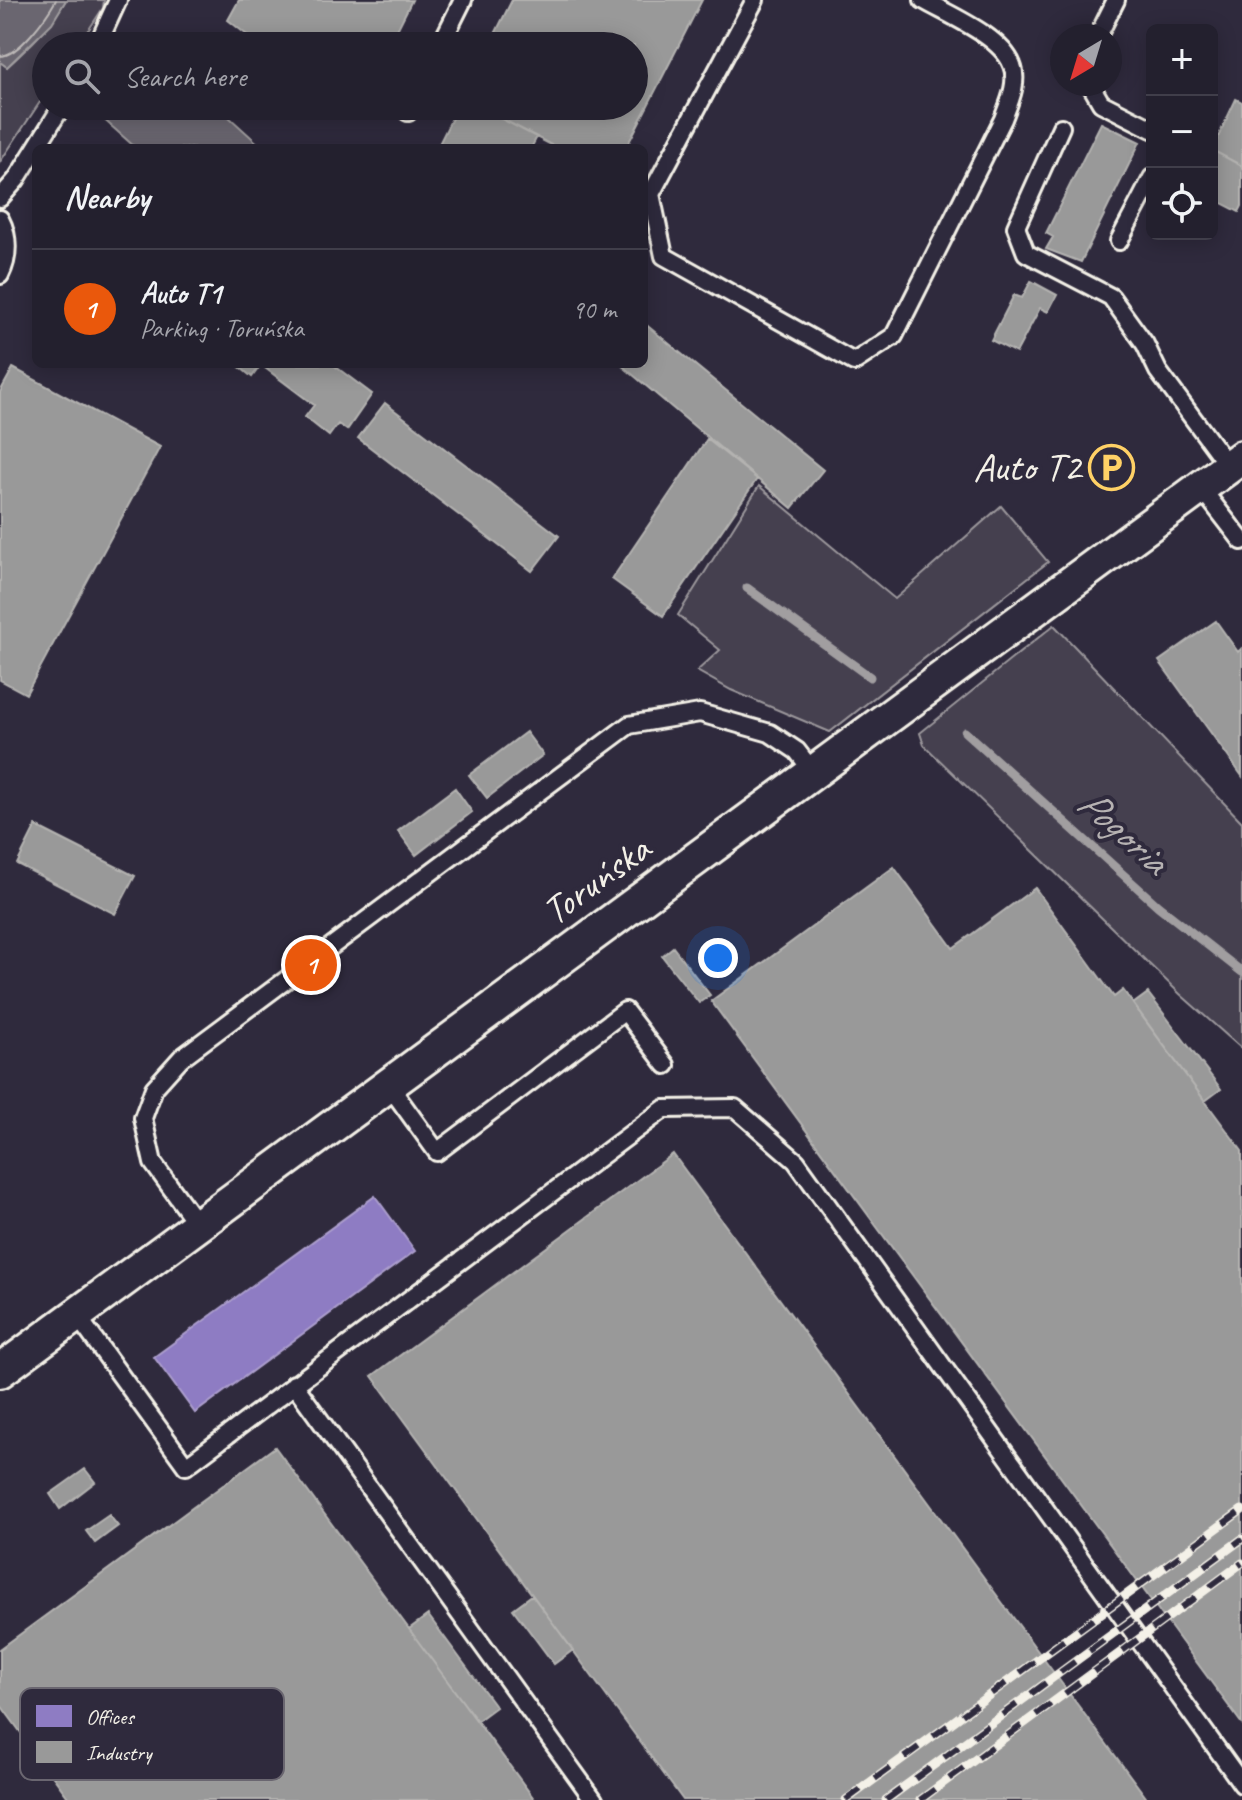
<!DOCTYPE html>
<meta charset="utf-8">
<style>
:root{--surface:#23202e;--page:#2f2d3a;--text:#f1f3f6;--muted:#a3a3aa;--line:#403e4a;--accent:#ea580c}
body{margin:0;font-family:Caveat,sans-serif;background:var(--page);color:var(--text)}
.controls{position:absolute;right:24px;top:24px;display:grid;overflow:hidden;border-radius:12px;box-shadow:0 4px 20px #0003}
.controls button{width:72px;height:72px;display:grid;place-items:center;padding:0;border:0;border-bottom:2px solid var(--line);background:var(--surface);color:var(--text);font:40px sans-serif}
.compass{position:absolute;left:1050px;top:24px;width:72px;height:72px;border-radius:50%;background:var(--surface);box-shadow:0 4px 20px #0003;rotate:218deg}
.you{position:absolute;left:718px;top:958px;width:28px;height:28px;margin:-20px;border:6px solid #fff;border-radius:50%;background:#1a73e8;box-shadow:0 0 0 12px #1a73e833}
.badge{display:grid;place-items:center;width:52px;height:52px;border-radius:50%;background:var(--accent);color:#fff;font-size:26px;font-weight:700}
.pin{position:absolute;translate:-50% -50%;border:4px solid #fff;box-shadow:0 2px 8px #0006}
.list{margin:0;padding:0;list-style:none}
h2{display:flex;justify-content:space-between;align-items:center;height:104px;margin:0;padding:0 32px;font-size:34px}
h2 small{font-size:26px;font-weight:400;color:var(--muted)}
.list li{display:grid;grid-template-columns:52px 1fr auto;gap:24px;align-items:center;box-sizing:border-box;height:120px;padding:0 32px;border-top:2px solid var(--line)}
.list b{display:block;font-size:30px;white-space:nowrap}
.list p{margin:0;font-size:26px;white-space:nowrap;color:var(--muted)}
.list em{font-size:26px;font-style:normal;color:var(--muted)}
.icon{flex:none;width:44px;height:44px;fill:none;stroke:currentColor;stroke-width:2;stroke-linecap:round;stroke-linejoin:round}
.map{position:relative;flex:none;width:1242px;height:1800px;overflow:hidden}
.search{position:absolute;background:var(--surface);box-shadow:0 4px 20px #0003;left:32px;top:32px;width:616px;height:88px;display:flex;align-items:center;gap:20px;box-sizing:border-box;padding:0 28px;border-radius:44px;color:var(--muted);font-size:30px}
.panel{position:absolute;background:var(--surface);box-shadow:0 4px 20px #0003;left:32px;top:144px;width:616px;height:224px;border-radius:12px}
.map>svg:first-child{display:block}
</style>
<div class="map">
<svg width="1242" height="1800" viewBox="0 0 1242 1800">
<rect width="100%" height="100%" fill="#2f2a3d"/>
<filter id="ink" filterUnits="userSpaceOnUse"><feTurbulence type="fractalNoise" baseFrequency=".0125" numOctaves="2"/><feDisplacementMap in="SourceGraphic" scale="16" xChannelSelector="R" yChannelSelector="G"/><feConvolveMatrix kernelMatrix="1 2 1 2 8 2 1 2 1" color-interpolation-filters="sRGB"/></filter>
<g filter="url(#ink)">
<path fill="#454050" stroke="#9c989c" stroke-width="2" d="M66,0H104L103,8L78,46H46V93L0,162V62L7,67C30,46 50,27 66,0Z
M759,486L895,599L1001,506L1048,562L830,732L731,690L697,671L720,650L678,615Z
M1054,625L1242,822V1049L1180,994L924,745L920,733Z"/>
<path fill="#6a6670" stroke="#a19ea0" stroke-width="2" d="M0,0H66L52,23L7,67L0,62Z
M106,106H217L263,148H136L100,116Z"/>
<path fill="#8e7cc3" stroke="#ad9fce" stroke-width="2" d="M375,1196L415,1251L195,1413L154,1357Z"/>
<path fill="#999" stroke="#b4b3b1" stroke-width="2" d="M239,0H412L389,46H261L228,20Z
M512,0H702L626,148H557L477,106H634V46H489Z
M1236,99L1242,102V166L1212,150Z
M458,106H477L537,137L531,148H437Z
M1101,123L1140,142L1081,262L1046,249L1053,237L1046,233Z
M1212,150L1242,166V206L1239,212L1212,198Z
M1031,281L1057,295L1048,312L1040,308L1016,353L991,340L1014,295L1022,298Z
M644,323L823,470L792,508L620,364H644Z
M236,364H332L372,394L347,430L338,424L329,436L305,417L314,405L261,365L252,377Z
M13,368L160,447L26,694L0,680V392Z
M385,403L559,536L532,571L358,438Z
M707,439L757,479L663,616L612,579Z
M1216,621L1238,652L1242,648V776L1159,661Z
M526,732L543,755L487,798L469,775Z
M455,788L472,812L416,855L398,831Z
M36,826L135,876L115,914L17,864Z
M894,867L953,948L1035,888L1114,997L1123,990L1242,1151V1724L711,1001Z
M673,947L710,995L699,1003L662,956Z
M1148,993L1221,1089L1205,1101L1133,1004Z
M673,1154L1037,1650L1148,1800H683L610,1701L372,1376Z
M275,1447L409,1629L535,1800H70L0,1704V1649Z
M85,1469L95,1482L60,1509L50,1494Z
M109,1515L118,1526L95,1543L86,1531Z
M532,1595L573,1650L554,1664L513,1609Z
M428,1615L496,1707L477,1721L409,1629Z"/>
<g fill="none" stroke-linecap="round" stroke-linejoin="round">
<path stroke="#bdb9b8" stroke-width="2" d="M0,56C19,56 47,16 56,0"/>
<path stroke="#a19ea0" stroke-width="9" d="M747,588L870,677
M965,732L1158,906L1242,972"/>
<defs>
<path id="lane" d="M755,0L651,194L664,256L854,362L894,336L1003,119C1009,103 1019,82 1012,65C1001,36 949,15 923,0
M1098,36L1116,0
M97,46L118,0
M440,46L463,0
M1090,84L1101,103L1152,129
M408,112L411,106
M1061,127L1016,227L1026,253L1111,297L1145,344L1158,371L1229,467
M0,198L16,180L62,106
M0,219C9,236 9,258 0,275
M1119,241L1152,178
M1201,488L1242,541
M388,1084L437,1152L625,1011L666,1065
M198,1225L153,1163L143,1118L154,1088L181,1058L629,725L700,713L770,733L797,751L814,773
M76,1314L186,1466L664,1109L735,1108L796,1161L1242,1784
M294,1384L594,1800"/>
<path id="street" d="M0,1371L1242,457"/>
</defs>
<use href="#lane" stroke="#f4f1e8" stroke-width="22"/>
<use href="#street" stroke="#f4f1e8" stroke-width="38"/>
<use href="#lane" stroke="#2f2a3d" stroke-width="16"/>
<use href="#street" stroke="#2f2a3d" stroke-width="32"/>
<defs>
<path id="rail" d="M846,1800L1242,1510
M886,1800L1242,1539
M920,1800L1242,1563"/>
</defs>
<use href="#rail" stroke="#f4f1e8" stroke-width="9"/>
<use href="#rail" stroke="#2f2a3d" stroke-width="6" stroke-dasharray="18" stroke-linecap="butt"/>
</g>
</g>
<defs>
<symbol id="parking-ring" viewBox="-11 -11 22 22"><circle r="9.5" fill="#2f2a3d" stroke="#ffd166" stroke-width="1.5"/><path d="M-3.5-5.5H1a3.5 3.5 0 0 1 0 7H-1V5.5H-3.5ZM-1-3.4V-.6H.8a1.4 1.4 0 0 0 0-2.8Z" fill="#ffd166"/></symbol>
</defs>
<g fill-rule="evenodd">
<use href="#parking-ring" x="1086" y="442" width="51" height="51"/>
</g>
<g text-anchor="middle" dominant-baseline="central" stroke-width="8" stroke-linejoin="round" paint-order="stroke">
<g font-size="40" fill="#f4f1e8" stroke="#2f2a3d" text-anchor="end">
<text x="1081" y="467">Auto T2</text>
</g>
<g font-size="40" fill="#f4f1e8" stroke="#2f2a3d">
<text transform="translate(596 880) rotate(-36)">Toruńska</text>
</g>
<g font-size="42" font-style="italic" fill="#b6b2b2" stroke="#2f2a3d">
<text transform="translate(1123 831) rotate(42)">Pogoria</text>
</g>
</g>
<rect x="20" y="1688" width="264" height="92" rx="12" fill="#2f2a3d" stroke="#6a6670" stroke-width="2"/>
<rect x="36" y="1705" width="36" height="22" fill="#8e7cc3"/>
<rect x="36" y="1741" width="36" height="22" fill="#999"/>
<g font-size="22" fill="#f4f1e8">
<text x="86" y="1724">Offices</text>
<text x="86" y="1760">Industry</text>
</g>
</svg>
<div class="controls">
<button>+</button>
<button>−</button>
<button><svg class="icon" aria-label="locate" viewBox="0 0 24 24"><circle cx="12" cy="12" r="6"/><path d="M12 2v4M12 18v4M2 12h4M18 12h4"/></svg></button>
</div>
<svg class="compass" viewBox="-18 -18 36 36"><path d="M0-13l5 13h-10z" fill="#e53935"/><path d="M0 13l5-13h-10z" fill="#a3a3aa"/></svg>
<div class="you"></div>
<div class="pin badge" style="left:311px;top:965px">1</div>
<div class="search"><svg class="icon" aria-label="search" viewBox="0 0 24 24"><circle cx="10" cy="10" r="6"/><path d="M15 15l6 6"/></svg>Search here</div>
<section class="panel">
<h2>Nearby<small></small></h2>
<ul class="list">
<li><span class="badge">1</span><div><b>Auto T1</b><p>Parking · Toruńska</p></div><em>90 m</em></li>
</ul>
</section>
</div>
